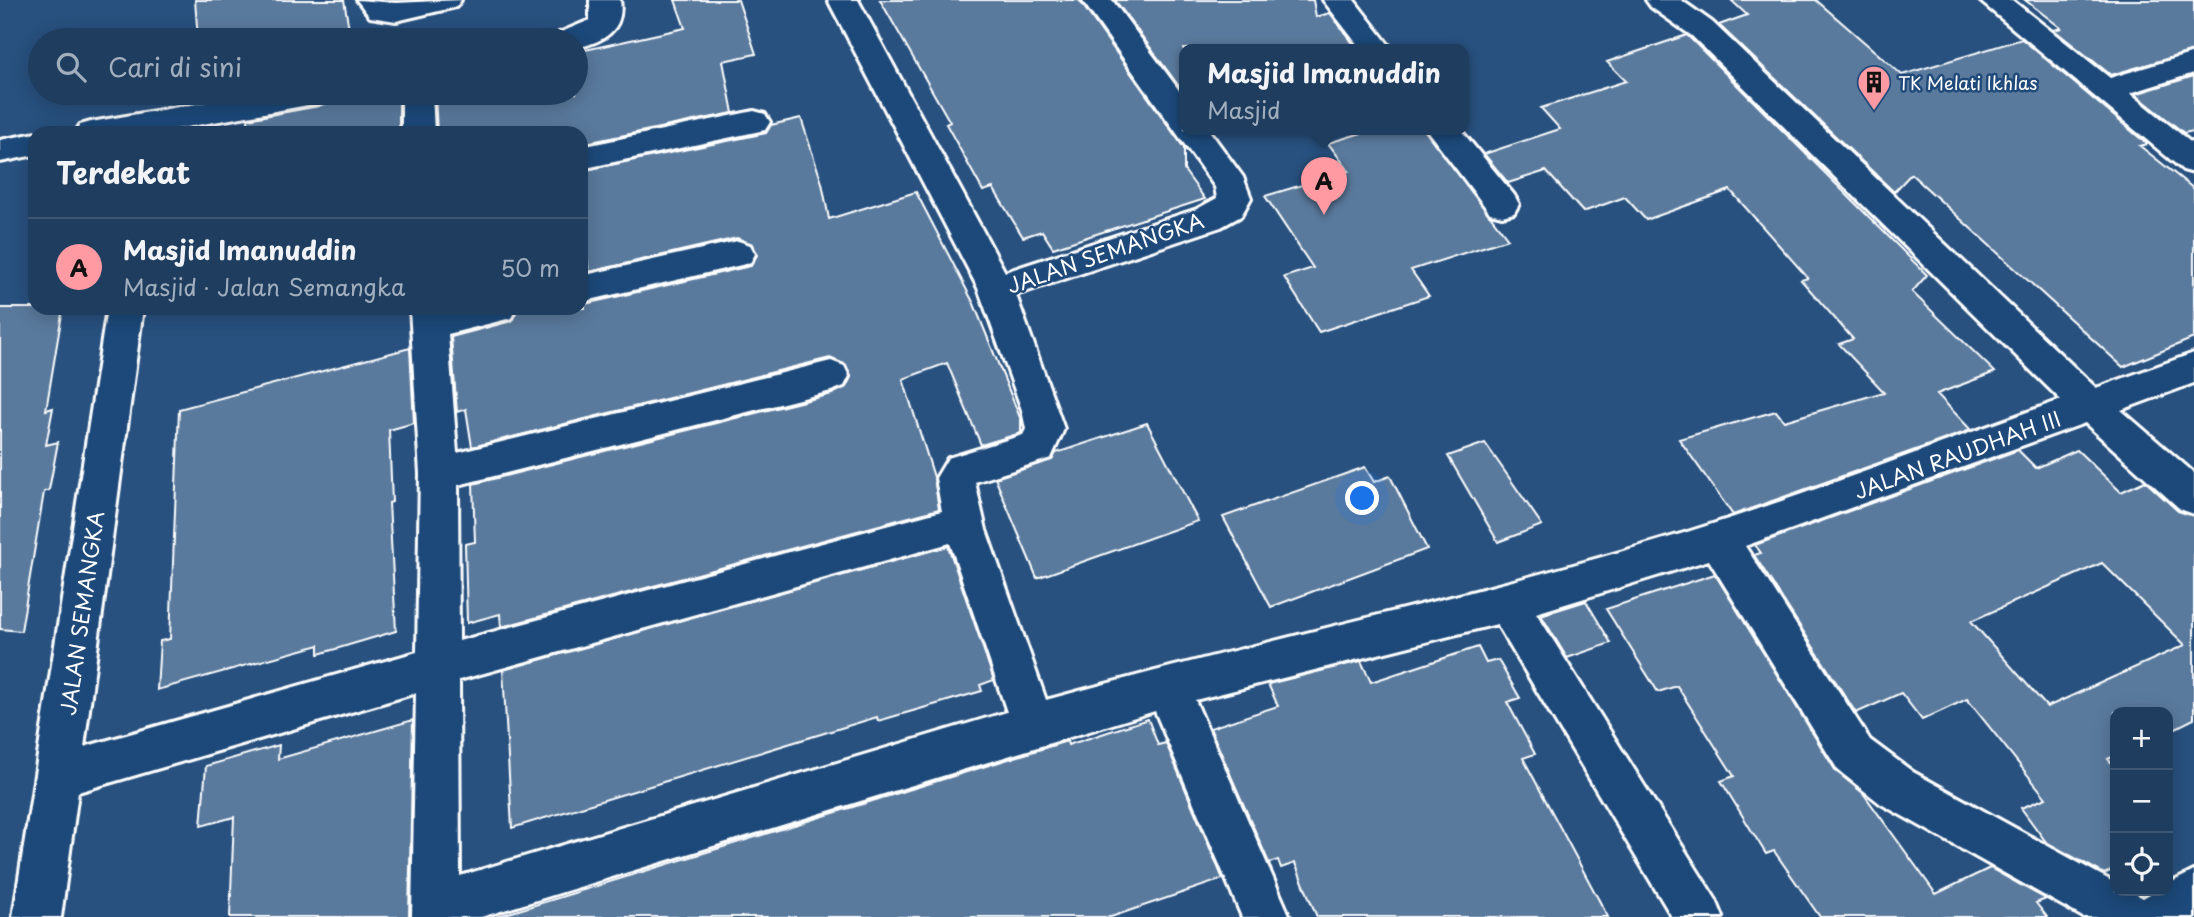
<!DOCTYPE html>
<html lang="id">
<meta charset="utf-8">
<style>
:root{--surface:#1e3d5f;--page:#264465;--text:#f1f3f6;--muted:#a1aebd;--line:#3c5674;--accent:#ff9aa2}
body{margin:0;font-family:"Playpen Sans",sans-serif;background:var(--page);color:var(--text)}
.controls{position:absolute;right:21px;bottom:21px;display:grid;overflow:hidden;border-radius:14px;box-shadow:0 4px 18px #0003}
.controls button{width:63px;height:63px;display:grid;place-items:center;padding:0;border:0;border-bottom:2px solid var(--line);background:var(--surface);color:var(--text);font:35px sans-serif}
.you{position:absolute;left:1363px;top:499px;width:24px;height:24px;margin:-18px;border:5px solid #fff;border-radius:50%;background:#1a73e8;box-shadow:0 0 0 10px #1a73e833}
.badge{display:grid;place-items:center;width:46px;height:46px;border-radius:50%;background:var(--accent);color:#111;font-size:23px;font-weight:700}
.pin{position:absolute;translate:-50% -58px;filter:drop-shadow(0 2px 4px #0008)}
.pin::after{content:'';position:absolute;top:37px;width:24px;height:21px;background:inherit;clip-path:polygon(0 0,100% 0,50% 100%)}
.popup{position:absolute;left:1179px;top:44px;width:290px;height:91px;box-sizing:border-box;display:grid;place-content:center;border-radius:14px;background:var(--surface);filter:drop-shadow(0 2px 5px #0005);font-size:23px;white-space:nowrap;color:var(--muted)}
.popup b{font-size:26px;color:var(--text)}
.popup::after{content:'';position:absolute;left:50%;top:100%;margin-left:-14px;border:14px solid transparent;border-top-color:var(--surface)}
.list{margin:0;padding:0;list-style:none}
h2{display:flex;justify-content:space-between;align-items:center;height:91px;margin:0;padding:0 28px;font-size:30px}
h2 small{font-size:23px;font-weight:400;color:var(--muted)}
.list li{display:grid;grid-template-columns:46px 1fr auto;gap:21px;align-items:center;box-sizing:border-box;height:98px;padding:0 28px;border-top:2px solid var(--line)}
.list b{display:block;font-size:26px;white-space:nowrap}
.list p{margin:0;font-size:23px;white-space:nowrap;color:var(--muted)}
.list em{font-size:23px;font-style:normal;color:var(--muted)}
.icon{flex:none;width:38px;height:38px;fill:none;stroke:currentColor;stroke-width:2;stroke-linecap:round;stroke-linejoin:round}
.map{position:relative;flex:none;width:2194px;height:917px;overflow:hidden}
.search{position:absolute;background:var(--surface);box-shadow:0 4px 18px #0003;left:28px;top:28px;width:560px;height:77px;display:flex;align-items:center;gap:18px;box-sizing:border-box;padding:0 24px;border-radius:38px;color:var(--muted);font-size:26px}
.panel{position:absolute;background:var(--surface);box-shadow:0 4px 18px #0003;left:28px;top:126px;width:560px;height:189px;border-radius:21px}
.map>svg:first-child{display:block}
</style>
<div class="map">
<svg width="2194" height="917" viewBox="0 0 2194 917">
<rect width="100%" height="100%" fill="#28517f"/>
<filter id="ink" filterUnits="userSpaceOnUse"><feTurbulence type="fractalNoise" baseFrequency=".0143" numOctaves="2"/><feDisplacementMap in="SourceGraphic" scale="14" xChannelSelector="R" yChannelSelector="G"/><feConvolveMatrix kernelMatrix="1 2 1 2 8 2 1 2 1" color-interpolation-filters="sRGB"/></filter>
<g filter="url(#ink)">
<path fill="#5a7a9d" stroke="#fff" stroke-width="2" fill-rule="evenodd" d="M195,0H344L351,40H198Z
M675,0H738L756,54L723,61L733,113L581,144V133H437L435,93H576V52L685,28Z
M880,0H1079L1184,148V170L1205,199L1053,248L1042,231L1023,237L993,188L983,191L946,124L950,122Z
M1115,0H1313L1316,17L1330,13L1357,49H1184V93Z
M1731,0H1816L1902,75L2022,39L2147,144L2140,146L2194,189V338L2123,367L1911,174L1894,192L1719,25L1747,15Z
M2025,0H2194V51L2111,75L2054,30L2061,28Z
M1687,35L1927,275L1912,292L1995,372L1937,394L1971,430L1733,515L1679,439L1776,411L1784,421L1884,392L1839,344L1853,339L1801,280L1808,278L1730,190L1646,220L1625,197L1583,212L1546,171L1508,183L1484,154L1560,129L1541,108L1626,81L1607,62Z
M2194,76V131L2184,133L2135,94Z
M360,93H399V133H249L248,119L319,106L335,98Z
M801,118L822,183L829,219L916,192L974,304L1021,420V433L981,445L947,363L903,379L934,477L939,509L501,627L500,614L467,623L465,544L475,542L473,484L832,394L846,387L851,377L846,365L830,358L472,447L466,409L457,412L451,337L512,321L518,308H585V304L751,266L757,255L752,244L737,238L589,272L581,215V171L766,133L771,125Z
M1375,129H1424L1508,239L1411,270L1429,296L1319,332L1284,277L1313,268L1265,196L1349,171L1328,143Z
M0,308H63L46,410L53,408L46,445L58,442L49,490L44,492L21,631L0,629Z
M410,348L414,423L389,430L392,502L389,503L396,631L319,654V645L157,690L160,641L170,639L179,409Z
M1147,423L1198,521L1037,578L995,478L1052,460L1056,453Z
M1485,443L1542,525L1498,542L1448,456Z
M2018,450L2036,468L2077,450L2121,492L2145,481L2178,511L2194,516V719L2168,732V712H2115V756L2108,759L2115,767V869L2104,874L2046,842L2021,808L2046,798L1967,699L1922,720L1901,693L1856,713L1754,555L1761,553L1755,545ZM2102,563L2185,645L2047,707L1971,621Z
M1365,467L1374,482L1390,476L1427,549L1271,607L1223,517Z
M948,546L994,680L980,685L982,691L878,721L877,717L512,828L503,670Z
M1715,574L1836,771L1863,793L1936,894L1990,868L2046,899L2036,903L2047,917H1820L1774,851L1766,854L1753,833L1721,781L1734,776L1677,686L1658,692L1606,609Z
M1586,601L1611,643L1567,658L1541,615Z
M1478,647L1486,663L1498,660L1520,698L1507,702L1535,754L1523,758L1608,917H1317L1295,863L1281,868L1278,860L1269,863L1210,728L1278,706L1268,684L1361,661L1371,682Z
M1148,719L1158,745L1166,743L1223,879L1111,917H496L1067,741L1068,745Z
M413,720L409,917H230L234,817L201,826L206,766L279,745L278,759Z"/>
<g fill="none" stroke-linecap="round" stroke-linejoin="round">
<defs>
<path id="minor" d="M357,0L396,3L461,0L456,7L396,21L370,17Z
M590,0H620C625,31 602,42 576,48V40H555L559,33L590,20Z
M828,0H858L1005,272L1197,209L1217,198L1215,187L1082,0H1112L1184,97V129H1208L1243,177L1251,198L1241,216L1221,227L1016,295L1064,429L1051,458L975,482L986,530L1046,700C1258,641 1474,597 1684,533C1811,494 1936,444 2061,400L1692,36L1651,7L1646,0H1681L1712,22L2096,388L2194,353V383L2121,410L2194,473V514L2180,509L2085,423L1745,546L1870,740L1913,772L2115,883V891H2130L2143,898L2155,891H2168V884L2194,871V917H2083L1881,804L1838,770L1709,560L1536,613L1716,900L1723,917H1672L1497,624L1195,700L1290,917H1242L1155,711L481,917H412L416,693L78,792L61,917H13L107,308H143L84,747L417,652L420,474L410,308H516L511,318L448,334L457,453L831,361L844,366L849,376L844,386L831,391L458,485L459,641L942,511L936,478L948,458L1023,435L1026,429L1022,410L978,288ZM950,543L1007,712L460,876L459,680Z
M1323,0H1354L1392,49H1361Z
M1979,0H2012L2110,78L2194,53V73L2130,93L2194,145V173L2183,170Z
M260,93H335L330,100L319,103L153,133H75L80,125L91,122Z
M402,93H432L434,133H402Z
M754,111L765,114L770,122L765,130L581,169V147Z
M1426,129H1460L1514,195L1519,204L1514,213L1502,216L1490,213Z
M36,133L35,155L0,162V140Z
M738,241L750,245L755,254L750,263L581,302V276Z"/>
</defs>
<use href="#minor" stroke="#fff" stroke-width="6"/>
<use href="#minor" fill="#1f4a7a" fill-rule="evenodd"/>
</g>
</g>
<defs>
<symbol id="building-pin" viewBox="-11 -11 22 30"><path d="M0 17L-7.5 6A9.5 9.5 0 1 1 7.5 6Z" fill="#ff9aa2" stroke="#1f4a7a"/><path d="M-4-6H4V6H1V3H-1V6H-4ZM-2.5-4.3h1.7v1.8h-1.7ZM.8-4.3h1.7v1.8H.8ZM-2.5-1h1.7V.8h-1.7ZM.8-1h1.7V.8H.8Z" fill="#111"/></symbol>
</defs>
<g fill-rule="evenodd">
<use href="#building-pin" x="1855" y="63" width="38" height="52"/>
</g>
<g text-anchor="middle" dominant-baseline="central" stroke-width="5" stroke-linejoin="round" paint-order="stroke">
<g font-size="18" fill="#fff" stroke="#1f4a7a" text-anchor="start">
<text x="1898" y="82">TK Melati Ikhlas</text>
</g>
<g font-size="21" fill="#fff" stroke="#1f4a7a">
<text transform="translate(1105 252) rotate(-19)">JALAN SEMANGKA</text>
<text transform="translate(1957 454) rotate(-20)">JALAN RAUDHAH III</text>
<text transform="translate(81 613) rotate(-82)">JALAN SEMANGKA</text>
</g>
</g>
</svg>
<div class="controls">
<button>+</button>
<button>−</button>
<button><svg class="icon" aria-label="locate" viewBox="0 0 24 24"><circle cx="12" cy="12" r="6"/><path d="M12 2v4M12 18v4M2 12h4M18 12h4"/></svg></button>
</div>
<div class="you"></div>
<div class="pin badge" style="left:1324px;top:215px">A</div>
<div class="popup"><b>Masjid Imanuddin</b>Masjid</div>
<div class="search"><svg class="icon" aria-label="search" viewBox="0 0 24 24"><circle cx="10" cy="10" r="6"/><path d="M15 15l6 6"/></svg>Cari di sini</div>
<section class="panel">
<h2>Terdekat<small></small></h2>
<ul class="list">
<li><span class="badge">A</span><div><b>Masjid Imanuddin</b><p>Masjid · Jalan Semangka</p></div><em>50 m</em></li>
</ul>
</section>
</div>
